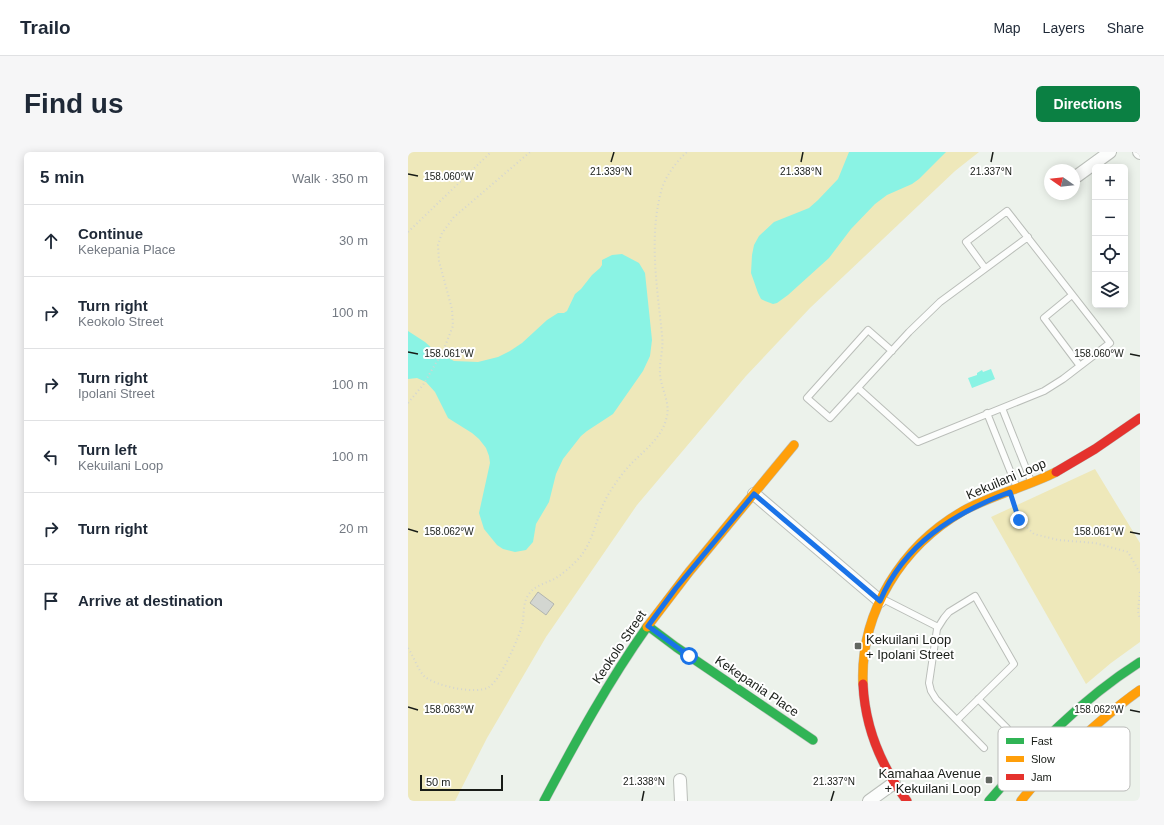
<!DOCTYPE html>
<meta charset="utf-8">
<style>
:root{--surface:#fff;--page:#f6f6f7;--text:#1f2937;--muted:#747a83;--line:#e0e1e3;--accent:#0b8043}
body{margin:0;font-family:Arial,sans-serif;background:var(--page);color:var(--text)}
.controls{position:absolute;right:12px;top:12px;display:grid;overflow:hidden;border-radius:6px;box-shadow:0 2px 10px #0003}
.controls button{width:36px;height:36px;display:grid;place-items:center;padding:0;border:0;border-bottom:1px solid var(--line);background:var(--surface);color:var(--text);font:20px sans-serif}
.compass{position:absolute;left:636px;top:12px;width:36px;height:36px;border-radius:50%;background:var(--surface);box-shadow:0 2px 10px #0003;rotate:284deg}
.scale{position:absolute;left:12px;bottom:10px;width:83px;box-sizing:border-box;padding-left:4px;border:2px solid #181c17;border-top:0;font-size:11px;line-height:14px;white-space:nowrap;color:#181c17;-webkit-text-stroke:3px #fff;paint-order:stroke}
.stop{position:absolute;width:12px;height:12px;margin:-9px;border:3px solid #1a73e8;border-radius:50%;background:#fff}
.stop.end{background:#1a73e8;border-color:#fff;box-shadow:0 1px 4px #0008}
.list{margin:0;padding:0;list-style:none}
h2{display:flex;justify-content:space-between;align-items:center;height:52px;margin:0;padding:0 16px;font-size:17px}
h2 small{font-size:13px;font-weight:400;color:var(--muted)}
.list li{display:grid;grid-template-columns:26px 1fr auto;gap:12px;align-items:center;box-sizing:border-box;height:72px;padding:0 16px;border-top:1px solid var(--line)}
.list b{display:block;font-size:15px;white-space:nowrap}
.list p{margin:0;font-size:13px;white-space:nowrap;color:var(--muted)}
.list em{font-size:13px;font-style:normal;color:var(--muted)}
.icon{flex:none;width:22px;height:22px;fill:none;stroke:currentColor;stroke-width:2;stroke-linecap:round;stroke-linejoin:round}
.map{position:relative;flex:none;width:732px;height:649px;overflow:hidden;border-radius:6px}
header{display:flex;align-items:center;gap:24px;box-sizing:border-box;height:56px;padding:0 20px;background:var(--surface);border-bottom:1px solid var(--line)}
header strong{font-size:19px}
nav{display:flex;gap:22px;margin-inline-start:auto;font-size:14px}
.intro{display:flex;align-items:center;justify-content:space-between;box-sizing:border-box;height:96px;padding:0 24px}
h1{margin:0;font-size:28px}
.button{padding:10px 18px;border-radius:6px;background:var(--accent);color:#fff;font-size:14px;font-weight:700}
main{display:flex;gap:24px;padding:0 24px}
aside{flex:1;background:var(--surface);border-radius:6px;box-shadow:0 2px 10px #0003}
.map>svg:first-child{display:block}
</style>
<header>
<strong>Trailo</strong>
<nav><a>Map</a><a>Layers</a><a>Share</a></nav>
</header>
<div class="intro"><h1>Find us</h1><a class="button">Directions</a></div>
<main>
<aside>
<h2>5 min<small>Walk · 350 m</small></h2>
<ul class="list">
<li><svg class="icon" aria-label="ahead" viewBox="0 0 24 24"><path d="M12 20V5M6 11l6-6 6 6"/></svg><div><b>Continue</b><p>Kekepania Place</p></div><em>30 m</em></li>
<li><svg class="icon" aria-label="right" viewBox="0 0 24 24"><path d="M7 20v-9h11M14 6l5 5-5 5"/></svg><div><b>Turn right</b><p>Keokolo Street</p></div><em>100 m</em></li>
<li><svg class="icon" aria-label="right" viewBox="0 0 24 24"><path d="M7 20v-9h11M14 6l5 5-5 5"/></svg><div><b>Turn right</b><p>Ipolani Street</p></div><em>100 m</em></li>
<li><svg class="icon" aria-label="left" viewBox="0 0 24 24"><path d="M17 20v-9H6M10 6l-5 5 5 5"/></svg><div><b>Turn left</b><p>Kekuilani Loop</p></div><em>100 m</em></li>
<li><svg class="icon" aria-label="right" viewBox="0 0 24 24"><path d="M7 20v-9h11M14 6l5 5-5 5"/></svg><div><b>Turn right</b></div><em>20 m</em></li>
<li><svg class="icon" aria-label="arrive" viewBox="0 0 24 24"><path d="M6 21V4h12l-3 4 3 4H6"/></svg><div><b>Arrive at destination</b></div></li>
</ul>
</aside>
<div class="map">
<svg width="732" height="649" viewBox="0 0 732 649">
<rect width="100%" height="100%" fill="#ecf2eb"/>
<path fill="#eee8ba" d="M0,0H571L547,19L402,156L338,224L229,353L138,485L79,586L47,649H0Z
M687,317L732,391V490L703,511L678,532L583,365Z"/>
<path fill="#8af3e4" d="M441,0H538L511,27L504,32L479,43L467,52L443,77L421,106L380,143L369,151L365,152L357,149L353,147L350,141L343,121L344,103L346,93L351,84L366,70L401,56L410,48L430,27Z
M214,102L231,111L237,121L244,188L242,204L235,219L205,262L179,279L173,284L155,307L148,322L141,350L128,372L125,390L118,398L107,400L95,397L89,393L76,377L71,361L82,311L81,304L78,296L71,287L64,281L40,266L27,240L18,230L9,226L0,227V179L17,190L27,199L46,209L70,210L90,205L102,199L114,191L139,168L150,161H156L159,159L167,142L173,137L184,123L192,116L194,113V108L204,103Z
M583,217L587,227L564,236L560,226L569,223V221L574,218L575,220Z"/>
<path fill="#d3d6d1" stroke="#b1b4ae" d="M130,440L146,452L138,463L122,451Z"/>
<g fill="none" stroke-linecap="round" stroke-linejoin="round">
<defs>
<path id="lane" d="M664,143L636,166L672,214
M484,199L460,178L399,246L422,266L501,180L532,150L620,85
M450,236L510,290L636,239L655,227L702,191L599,59L558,90L577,116
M594,256L623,329
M579,261L609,336
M475,447L530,475
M570,547L599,576
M549,568L606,512L567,444L541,460L536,466L529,477L521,531L523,539L528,547L576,596"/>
<path id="street" d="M731,0L732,1
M669,24L702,0
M346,342L472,449
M272,628L273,649
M461,649L486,631"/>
<path id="fast" d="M240,474L268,495L405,588
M136,649C168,589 200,530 239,475
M581,649C627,596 672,548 732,510"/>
<path id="slow" d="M239,475L281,420L386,293
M455,532C452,460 494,394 555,359C584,343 618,335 648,320
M613,649C624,634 637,621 650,608C676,583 702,559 732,538"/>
<path id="jam" d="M648,320L687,297L732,266
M455,532C457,576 473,614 499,649"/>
</defs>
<use href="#lane" stroke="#babeb9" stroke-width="8"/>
<use href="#street" stroke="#babeb9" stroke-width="14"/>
<use href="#fast" stroke="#babeb9" stroke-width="10"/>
<use href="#slow" stroke="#babeb9" stroke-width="10"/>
<use href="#jam" stroke="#babeb9" stroke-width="10"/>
<path stroke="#d3d5d2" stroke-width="2" stroke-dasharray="1 3" stroke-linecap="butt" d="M0,80L83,0
M0,251L15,233L35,199L45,174L44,157L31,109L30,93L34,81L46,65L122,0
M606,352L611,368L626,382L650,388L687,391L720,400L732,421
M732,440L730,459L732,467
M0,496C6,505 9,516 16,524C27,534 68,543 81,535C92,529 113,482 115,469C116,460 115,450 121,442C127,433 139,431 148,426C157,420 165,413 172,405C187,387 188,363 200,343C206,333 213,323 221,314C236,298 254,287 259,264C262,249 253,237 252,222C251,209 256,197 254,183C250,142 243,101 249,59C251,48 253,35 259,25C264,16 271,7 279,0"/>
<use href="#lane" stroke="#fcfdfc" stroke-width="6"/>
<use href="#street" stroke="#fcfdfc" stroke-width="12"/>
<use href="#fast" stroke="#30b455" stroke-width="9"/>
<use href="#slow" stroke="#ff9f0a" stroke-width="9"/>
<use href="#jam" stroke="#e5322d" stroke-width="9"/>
</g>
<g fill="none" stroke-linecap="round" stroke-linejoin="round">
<path stroke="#1a73e8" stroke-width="5" d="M281,504L240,474L268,436L346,342L472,449C496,392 546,361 602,340L611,368"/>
</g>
<path fill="none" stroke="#181c17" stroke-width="1.5" d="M203,10L206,0M393,10L395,0M583,10L585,0M0,22L10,24M0,200L10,202M722,202L732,204M0,377L10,380M722,380L732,382M0,555L10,558M722,558L732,560M234,649L236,639M423,649L426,639"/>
<g fill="#626761" stroke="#fff" stroke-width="1.5">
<rect x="446" y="490" width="8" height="8" rx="2"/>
<rect x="577" y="624" width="8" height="8" rx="2"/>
</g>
<g text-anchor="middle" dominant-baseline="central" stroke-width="4" stroke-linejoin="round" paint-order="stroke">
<g font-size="13" fill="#181c17" stroke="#fff">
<text transform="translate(598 327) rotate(-23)">Kekuilani Loop</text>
<text transform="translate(211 495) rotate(-56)">Keokolo Street</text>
<text transform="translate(349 534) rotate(34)">Kekepania Place</text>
</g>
<g font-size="13" fill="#181c17" stroke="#fff" text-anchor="start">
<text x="458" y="487">Kekuilani Loop<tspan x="458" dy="15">+ Ipolani Street</tspan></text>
<text x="573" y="621" text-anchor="end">Kamahaa Avenue<tspan x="573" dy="15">+ Kekuilani Loop</tspan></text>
</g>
</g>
<rect x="590" y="575" width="132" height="64" rx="6" fill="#fff" stroke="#babbb9" stroke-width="1"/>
<rect x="598" y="586" width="18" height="6" fill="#30b455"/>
<rect x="598" y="604" width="18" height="6" fill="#ff9f0a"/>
<rect x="598" y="622" width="18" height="6" fill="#e5322d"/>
<g font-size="11" fill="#181c17">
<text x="623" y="593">Fast</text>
<text x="623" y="611">Slow</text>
<text x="623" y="629">Jam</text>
</g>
<g font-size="10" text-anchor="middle" fill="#181c17" stroke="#fff" stroke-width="4" stroke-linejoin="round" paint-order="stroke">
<text x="203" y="23">21.339°N</text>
<text x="393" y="23">21.338°N</text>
<text x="583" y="23">21.337°N</text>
<text x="41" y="28">158.060°W</text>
<text x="691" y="205">158.060°W</text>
<text x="41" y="205">158.061°W</text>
<text x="691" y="383">158.061°W</text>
<text x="41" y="383">158.062°W</text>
<text x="691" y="561">158.062°W</text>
<text x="41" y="561">158.063°W</text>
<text x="236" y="633">21.338°N</text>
<text x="426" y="633">21.337°N</text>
</g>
</svg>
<div class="controls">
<button>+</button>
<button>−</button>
<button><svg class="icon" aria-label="locate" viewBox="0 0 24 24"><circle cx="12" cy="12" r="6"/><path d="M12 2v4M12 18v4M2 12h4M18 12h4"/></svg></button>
<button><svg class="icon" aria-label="layers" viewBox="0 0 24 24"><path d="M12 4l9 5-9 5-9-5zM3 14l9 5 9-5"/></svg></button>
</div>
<svg class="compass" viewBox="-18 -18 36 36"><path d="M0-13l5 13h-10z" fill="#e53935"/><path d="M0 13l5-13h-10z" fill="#747a83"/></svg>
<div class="scale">50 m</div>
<div class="stop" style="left:281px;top:504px"></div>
<div class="stop end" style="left:611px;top:368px"></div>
</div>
</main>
